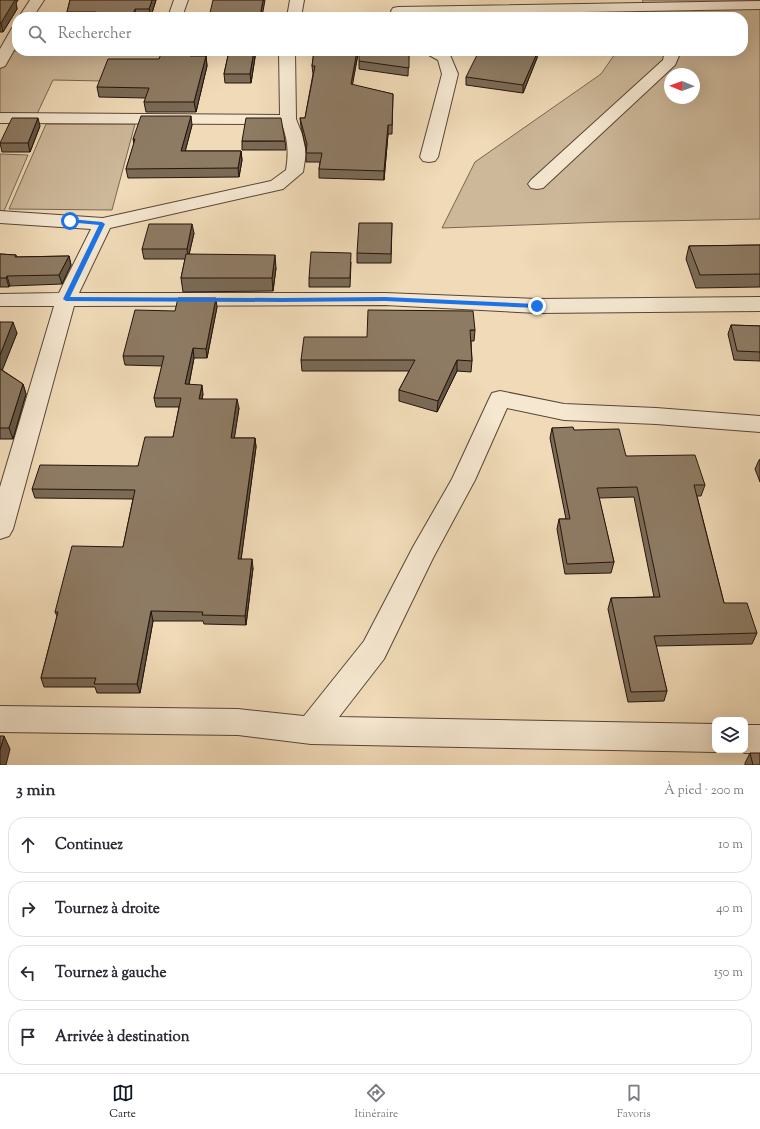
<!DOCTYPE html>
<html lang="fr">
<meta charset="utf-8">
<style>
:root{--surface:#fff;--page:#f7f7f7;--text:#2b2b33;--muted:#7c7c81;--line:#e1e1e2;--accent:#111827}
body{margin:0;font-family:"Sorts Mill Goudy",serif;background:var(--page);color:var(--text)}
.controls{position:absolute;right:12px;bottom:12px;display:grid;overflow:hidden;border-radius:8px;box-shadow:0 4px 16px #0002}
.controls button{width:36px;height:36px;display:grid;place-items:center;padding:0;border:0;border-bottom:1px solid var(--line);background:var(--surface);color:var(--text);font:20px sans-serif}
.compass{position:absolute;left:664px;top:68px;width:36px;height:36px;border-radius:50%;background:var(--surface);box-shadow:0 4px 16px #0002;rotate:271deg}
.stop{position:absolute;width:12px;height:12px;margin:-9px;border:3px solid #1a73e8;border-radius:50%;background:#fff}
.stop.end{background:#1a73e8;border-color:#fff;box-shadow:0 1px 4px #0008}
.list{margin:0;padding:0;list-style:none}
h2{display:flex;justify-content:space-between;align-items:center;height:52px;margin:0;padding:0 16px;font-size:17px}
h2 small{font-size:13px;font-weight:400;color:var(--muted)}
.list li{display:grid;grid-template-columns:26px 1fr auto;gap:12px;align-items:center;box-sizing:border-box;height:56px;margin:0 8px 8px;padding:0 8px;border:1px solid var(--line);border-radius:16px}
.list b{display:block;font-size:15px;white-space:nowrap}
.list em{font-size:13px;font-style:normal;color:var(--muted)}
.icon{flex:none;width:22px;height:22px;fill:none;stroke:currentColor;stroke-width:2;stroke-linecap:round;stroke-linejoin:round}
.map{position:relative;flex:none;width:760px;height:765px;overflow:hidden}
.search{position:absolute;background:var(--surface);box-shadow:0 4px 16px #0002;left:12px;right:12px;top:12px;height:44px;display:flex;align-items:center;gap:10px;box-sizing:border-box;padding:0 14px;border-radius:16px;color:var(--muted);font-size:15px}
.sheet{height:308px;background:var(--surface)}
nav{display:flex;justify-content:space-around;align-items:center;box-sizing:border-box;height:56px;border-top:1px solid var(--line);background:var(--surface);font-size:11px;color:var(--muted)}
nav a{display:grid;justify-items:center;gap:2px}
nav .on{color:var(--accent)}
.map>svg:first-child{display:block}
</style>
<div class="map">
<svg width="760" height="765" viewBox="0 0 760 765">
<rect width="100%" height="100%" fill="#f0dab7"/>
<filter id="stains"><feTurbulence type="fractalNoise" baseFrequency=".005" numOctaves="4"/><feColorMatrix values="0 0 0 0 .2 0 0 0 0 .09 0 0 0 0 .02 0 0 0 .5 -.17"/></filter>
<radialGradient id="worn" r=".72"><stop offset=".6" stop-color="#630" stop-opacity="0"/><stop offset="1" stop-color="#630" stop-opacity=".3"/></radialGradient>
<path fill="#cdb89a" stroke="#786652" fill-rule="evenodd" d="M643,0H760V219L606,222L442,228L475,162L601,74L617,51H743V17H638ZM670,74H694V98H670Z
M8,51L164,52L158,68L103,81L53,80L37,114L0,113V65Z
M46,124H135L112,210L9,209Z
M0,154L28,155L4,211H0Z"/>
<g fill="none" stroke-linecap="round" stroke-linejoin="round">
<defs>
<path id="minor" d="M30,0H44L33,17H19Z
M174,0H188L182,17H168Z
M290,0H304L301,17H287Z
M760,1V9L398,15L393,14L391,11L393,8L398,7Z
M17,27V45L5,66L0,68V49L12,28Z
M279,51H295L296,119L302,134L306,153L303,172L283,189L110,228L79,293H385L537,299L760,297V311L537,313L385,305L74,306L13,529L9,536L0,539V487L54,306H0V294L59,293L91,229L0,223V211L103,218L271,181L286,170C289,152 288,139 281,122L275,124L0,123V113L280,115Z
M424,51H443L450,55L458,74L438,157L435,161L429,162L423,161L420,157L442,74L438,60L427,54Z
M665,51H681L675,65L543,188L537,189L531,188L528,184L531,180L663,60Z
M500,391L564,404L656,408L760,416V432L656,424L564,420L507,408L475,480L433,558L384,659L339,717L715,724V750H719L715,752L311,744L238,735L0,732V706L238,709L304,716L364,641L413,547L452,479L489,399L492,393Z
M745,725H760V753H745L738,750H745Z"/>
</defs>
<use href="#minor" stroke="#574636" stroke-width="2"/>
<use href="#minor" fill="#f5e7d0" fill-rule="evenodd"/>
</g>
<path fill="#7a6a56" stroke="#24140b" d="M0,0H18L16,3L17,9L3,32H0Z
M70,0H156L151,16H137L136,17H68L67,12Z
M229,51H256L251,83H225L224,74Z
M314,51H358V54L352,85L393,94L392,134H388L384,180L319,178V169L320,162H306V148L301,127L300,118H305L313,74L312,66Z
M409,51L408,76L359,69V61Z
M538,51L537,58L523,93L466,85V77Z
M194,55V56H206L207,66L196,112H146L144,102L146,98L99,97L97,87L159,59Z
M192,125L185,151H241L242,160L239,177L128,178L126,169L134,144L133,139Z
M40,126L30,152H2L0,143Z
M242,141H285L286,150H242Z
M392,223L391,263H357V253Z
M194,233L189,254L276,268L273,291L183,292L181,278L185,259H144L142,249Z
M760,245V287L696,288L686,259L689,246Z
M0,254L16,255L17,257L69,256L71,265L62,284L10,286L9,287H0Z
M351,262L350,287H309V278Z
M217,307L207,358H194L189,385L203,394L202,399L239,408L234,438H255L256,447L241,559L253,568L246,625L204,624L203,621H153L140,693H97L95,687H44L41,678L57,616L55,612L123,547L133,499L35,498L32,489L138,466L173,437L179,407H156L154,398L162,366L125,365L123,356L175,311Z
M0,322L17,333L2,370L23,384L26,394L13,439H0Z
M731,325L760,326V361L734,360L728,334Z
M475,330L474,341H471L472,361L471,372L457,371L437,412L399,401V390L409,371H302L301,360L367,337Z
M552,428L574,430L626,456L705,485L701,496H697L724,603L757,633L752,644L656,646L667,691L664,701L628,702L608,609L611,598L654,597L634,497L599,498L614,562L611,573L565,574L557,529L559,519H566L550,438Z
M760,459V482L755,469L759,460Z
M750,753L760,765H745V763Z"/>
<path fill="#635646" stroke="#24140b" d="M11,0H18L16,3L17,9L3,32L1,23Z
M152,0H156L151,16L149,9Z
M263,0H265L262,17H260Z
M135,9L136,17H132Z
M191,51H193L194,55L191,66L190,56Z
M254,51H256L251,83L250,74Z
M357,51H358V54L351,93V84Z
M538,51L537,58L523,93V85Z
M206,56L207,66L196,112L194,102Z
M191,116L192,125L183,160L181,151Z
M38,118L40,126L30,152L28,143Z
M388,125V134L384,180V171Z
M241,151L242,160L239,177L238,168Z
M192,224L194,233L188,259L187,249Z
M275,255L276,268L273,291L272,278Z
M69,256L71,265L62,284L59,275Z
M7,276L10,286L9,287L6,278Z
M216,298L217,307L207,358L206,349Z
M13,322L17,333L0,376V355Z
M193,348L194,358L187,394L185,384Z
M457,360V371L437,412L438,401Z
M23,384L26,394L13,439L9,428Z
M202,385L203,394L200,408L199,399Z
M237,399L239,408L233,447L231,438Z
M255,438L256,447L240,568L238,559Z
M252,559L253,568L246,625L245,616Z
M151,611L153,621L140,693L137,684Z
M4,736L10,749L6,765H0V750Z"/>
<path fill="#8e7b64" stroke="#24140b" d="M0,0H15L1,23H0Z
M70,0H152L149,9H135L132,17H93L96,12H67Z
M213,0H263L260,17H209Z
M162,51H191L190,56H206L194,102H144L149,88L97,87L108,59H159Z
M229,51H254L250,74H224Z
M314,51H357L351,84L393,94L392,125H388L384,171L319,169L322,153H306L307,144L300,118H305L315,66H312Z
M359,51H409V68L359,61Z
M479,51H538L523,85L466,77Z
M141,116H191L181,151H241L238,168L126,169L135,139H133Z
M12,118H38L28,143H0Z
M246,118H281L285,141H242Z
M359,223H392L391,254L357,253Z
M149,224H192L187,249H142Z
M760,245V274L700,275L689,246Z
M311,252L351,253L350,278H309Z
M0,254L16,255L15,257L69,256L59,275L7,276L6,278H0Z
M186,254L275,255L272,278H181Z
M178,298H216L206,349L193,348L185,384L202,385L199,399H237L231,438H255L238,559H252L245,616L202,615L203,612L151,611L137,684H94L96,678H41L58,612H55L72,546L123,547L135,490L32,489L40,465L138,466L145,437H173L181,398H154L164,356H123L135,310L175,311Z
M368,310L473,311L475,330H470L472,361L457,360L438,401L399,390L415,360H301L304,337H367Z
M0,322H13L0,355Z
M731,325L760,326V352L737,351Z
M0,369L23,384L9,428H0Z
M573,427L574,430L619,429L626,456L695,455L705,485H694L724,603H747L757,633L654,636L667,691L631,692L611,598L660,597L637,487L597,488L614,562L567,564L559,519H570L552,428Z
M0,736H4L0,750Z
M750,753H760V765H753Z"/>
<path fill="#1a73e8" d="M70,219L102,222L105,224L70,297L282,298L385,297L537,304L540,306L537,308L385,301L282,302L66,301L63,299L99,225L68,222V220Z"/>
<rect width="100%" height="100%" filter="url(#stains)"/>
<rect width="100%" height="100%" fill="url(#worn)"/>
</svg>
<div class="controls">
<button><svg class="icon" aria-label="layers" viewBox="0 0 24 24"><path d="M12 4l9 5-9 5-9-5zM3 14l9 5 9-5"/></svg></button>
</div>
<svg class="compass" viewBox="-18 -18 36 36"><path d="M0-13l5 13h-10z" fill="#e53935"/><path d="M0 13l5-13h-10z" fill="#7c7c81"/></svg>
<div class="stop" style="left:70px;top:221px"></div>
<div class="stop end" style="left:537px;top:306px"></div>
<div class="search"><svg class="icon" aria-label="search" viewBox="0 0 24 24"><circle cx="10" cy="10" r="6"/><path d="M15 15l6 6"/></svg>Rechercher</div>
</div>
<section class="sheet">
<h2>3 min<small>À pied · 200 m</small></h2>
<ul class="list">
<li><svg class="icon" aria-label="ahead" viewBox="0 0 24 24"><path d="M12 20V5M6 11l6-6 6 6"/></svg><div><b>Continuez</b></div><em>10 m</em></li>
<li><svg class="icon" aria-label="right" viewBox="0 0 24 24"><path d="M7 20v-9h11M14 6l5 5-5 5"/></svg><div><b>Tournez à droite</b></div><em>40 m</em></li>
<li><svg class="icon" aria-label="left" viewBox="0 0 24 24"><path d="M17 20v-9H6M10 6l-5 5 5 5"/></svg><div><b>Tournez à gauche</b></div><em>150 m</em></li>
<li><svg class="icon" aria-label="arrive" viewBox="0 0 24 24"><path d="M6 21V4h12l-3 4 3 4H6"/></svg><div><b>Arrivée à destination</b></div></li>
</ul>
</section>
<nav>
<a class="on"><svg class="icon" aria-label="map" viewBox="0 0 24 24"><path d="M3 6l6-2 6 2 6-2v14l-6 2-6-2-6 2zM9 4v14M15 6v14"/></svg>Carte</a>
<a><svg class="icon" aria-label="directions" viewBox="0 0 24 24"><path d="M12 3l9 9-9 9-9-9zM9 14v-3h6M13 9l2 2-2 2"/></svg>Itinéraire</a>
<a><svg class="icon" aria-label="saved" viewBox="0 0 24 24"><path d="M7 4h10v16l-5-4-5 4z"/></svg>Favoris</a>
</nav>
